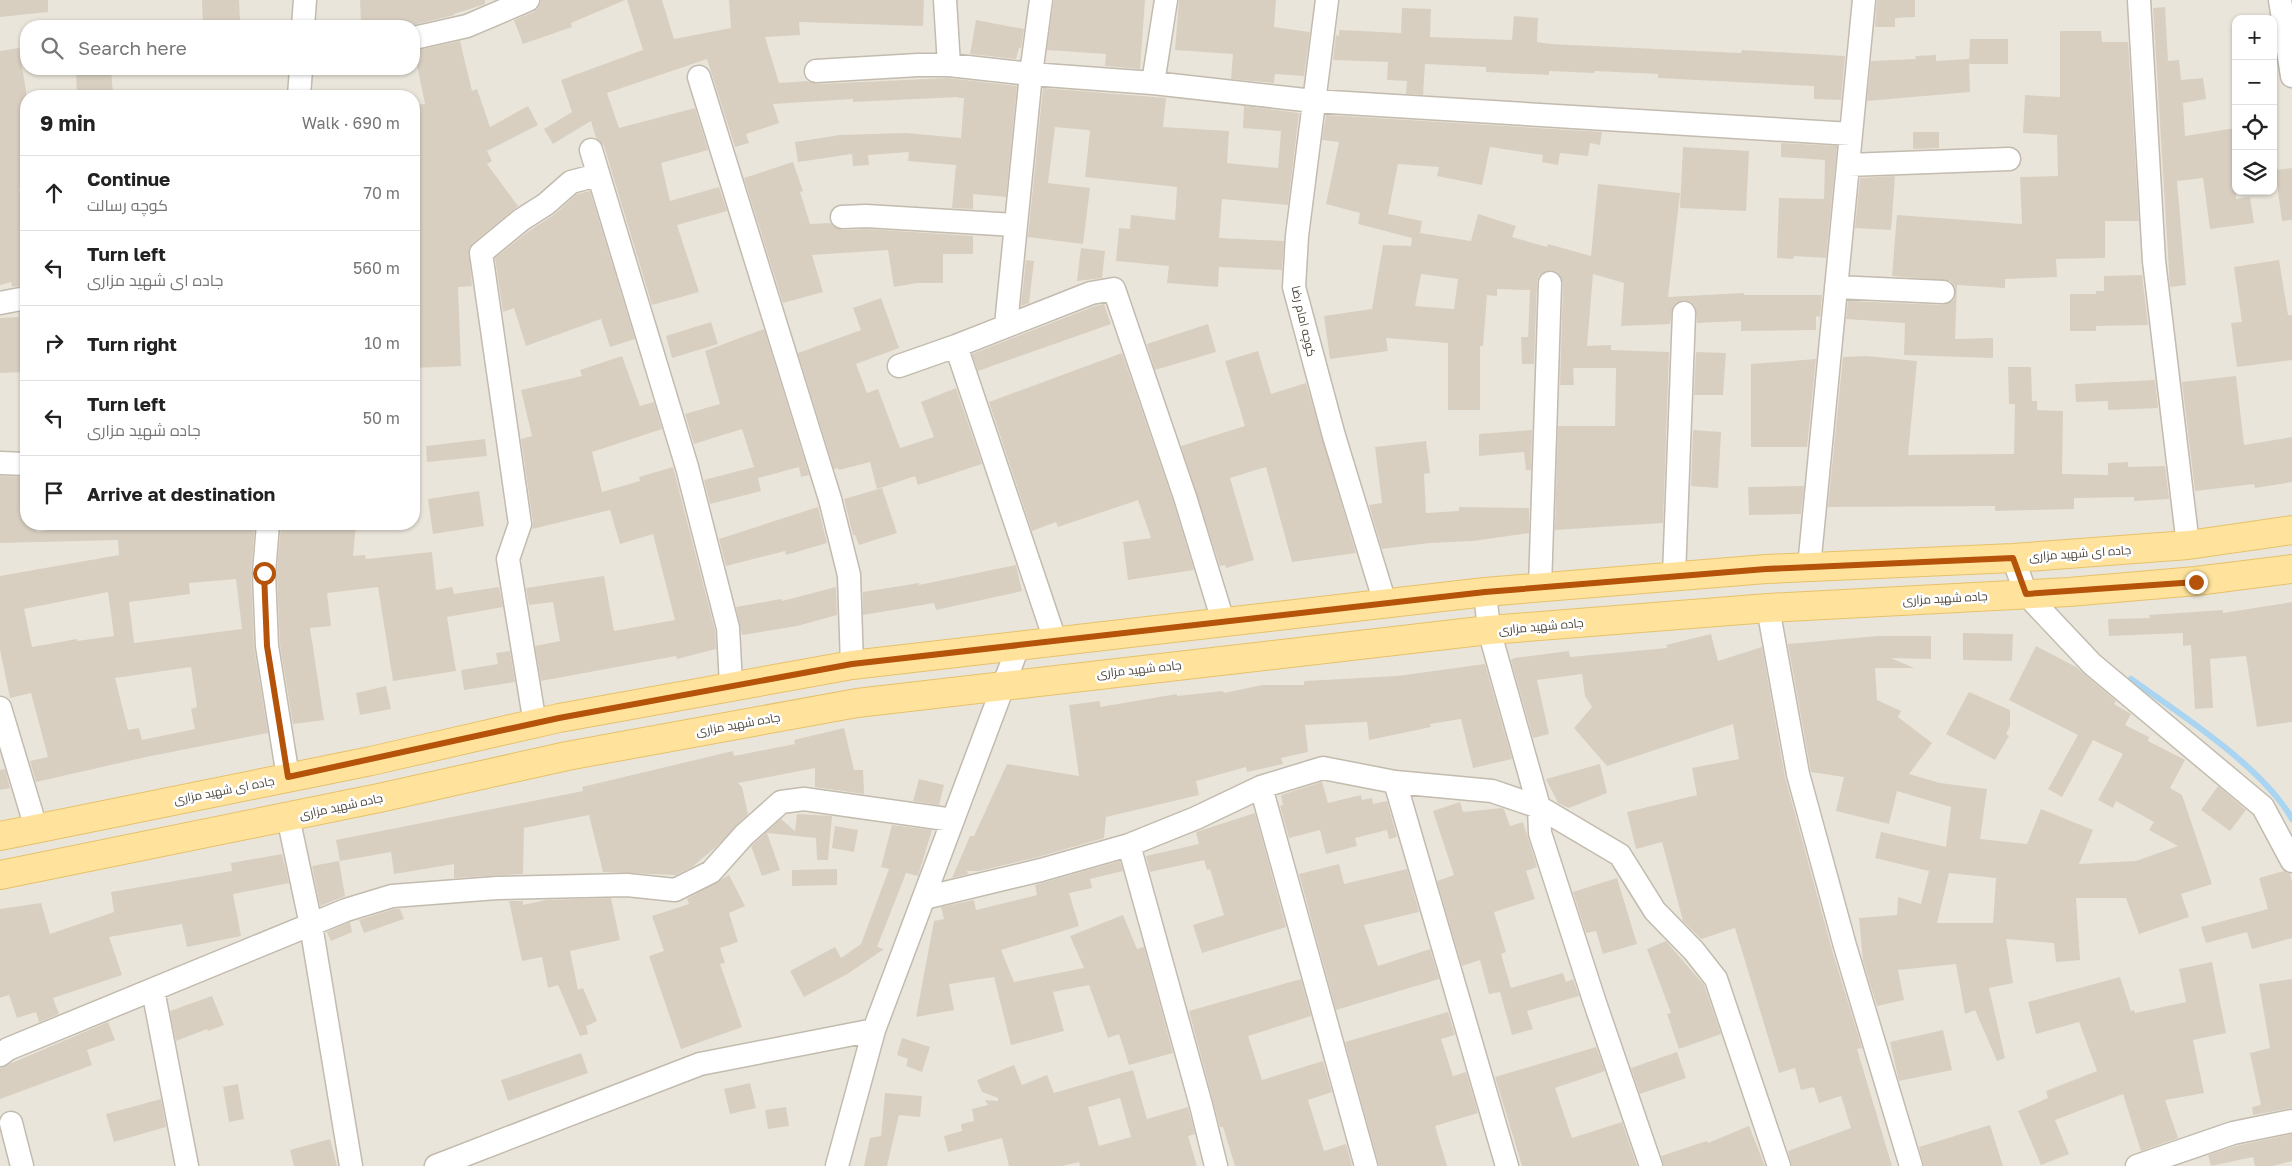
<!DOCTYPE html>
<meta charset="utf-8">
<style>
:root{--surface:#fff;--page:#f2f2f2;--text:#222;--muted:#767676;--line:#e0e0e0}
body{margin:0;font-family:"Golos Text",Cairo,sans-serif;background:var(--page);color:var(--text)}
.controls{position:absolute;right:15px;top:15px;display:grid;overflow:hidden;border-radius:10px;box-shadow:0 1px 4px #0004}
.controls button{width:45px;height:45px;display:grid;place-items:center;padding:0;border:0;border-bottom:1px solid var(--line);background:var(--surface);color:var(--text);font:25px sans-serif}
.stop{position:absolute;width:15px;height:15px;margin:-11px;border:4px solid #b45309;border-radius:50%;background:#fff}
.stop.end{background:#b45309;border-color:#fff;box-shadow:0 1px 5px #0008}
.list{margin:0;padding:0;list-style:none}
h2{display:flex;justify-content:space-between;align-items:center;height:65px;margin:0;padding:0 20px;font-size:21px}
h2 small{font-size:16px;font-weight:400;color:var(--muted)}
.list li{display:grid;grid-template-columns:32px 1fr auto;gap:15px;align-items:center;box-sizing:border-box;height:75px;padding:0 20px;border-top:1px solid var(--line)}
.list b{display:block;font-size:19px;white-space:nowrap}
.list p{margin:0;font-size:16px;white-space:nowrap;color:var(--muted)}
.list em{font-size:16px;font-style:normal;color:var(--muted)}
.icon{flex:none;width:28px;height:28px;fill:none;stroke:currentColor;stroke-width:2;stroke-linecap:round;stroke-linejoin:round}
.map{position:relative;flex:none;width:2292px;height:1166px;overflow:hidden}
.search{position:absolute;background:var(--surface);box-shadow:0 1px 4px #0004;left:20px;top:20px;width:400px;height:55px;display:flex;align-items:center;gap:12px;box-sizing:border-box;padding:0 18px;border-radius:20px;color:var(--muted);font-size:19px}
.panel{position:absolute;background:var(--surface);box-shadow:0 1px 4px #0004;left:20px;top:90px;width:400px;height:440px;border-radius:20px}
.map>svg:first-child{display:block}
</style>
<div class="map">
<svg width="2292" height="1166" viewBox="0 0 2292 1166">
<rect width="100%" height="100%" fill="#f6f3ec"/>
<path fill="#eae5da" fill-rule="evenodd" d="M0,0H2292V1166H0ZM2236,19H2273V191H2236ZM26,26H414V69H26ZM26,96H414V524H26Z"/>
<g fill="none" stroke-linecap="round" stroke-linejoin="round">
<path stroke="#a9d4f2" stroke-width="6" d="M2131,679C2180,714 2263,767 2292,819"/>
</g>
<path fill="#d8cfc1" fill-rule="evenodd" d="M0,0H48V12L0,17Z
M202,0H239L240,21L224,22V26H203Z
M360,0H485V4L454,14V15L409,26H369V23H361Z
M541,0H625L571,23L572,27L523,44L514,20L534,12L539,7Z
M627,0H662L674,39L731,28L729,0H924L923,26L799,22L800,35L765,37L779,83L808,81L817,84L948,78L1017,86L1006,197L973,194V209L952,208L956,165L908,161L909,152L868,155L869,165L853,166L852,154L798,162L795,142L840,135L906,133L961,138L964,98H958V97L853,102V99L773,104L779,123L746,134L749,143L735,147L707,59L607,93L619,128L695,108L708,150L661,163L670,201L719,187L727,211L677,225L699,292L652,305L604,146L596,138L591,121L553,144L544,129L572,112L561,80L643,50Z
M1054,0H1145L1140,69L1105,66L1106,54L1047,50Z
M1179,0H1276L1274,27L1310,32L1304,76L1275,74L1274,83L1231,79L1233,54L1175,50Z
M1877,0H1915V17L1895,18V27H1875Z
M2165,7L2168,61L2179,60L2181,80L2203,78L2206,99L2183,103L2185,136L2236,128V199L2250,197L2254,223L2210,229L2203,178L2177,181L2186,285L2170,287L2153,8Z
M1402,8L1431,9L1430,37L1512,40L1514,16L1538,18L1537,42L1550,44L1741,53L1742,50L1845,56L1841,100L1814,99V86L1658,78V74L1595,71L1594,73L1549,71V75L1486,72V67L1425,64L1423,95L1406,94L1407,81L1387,80L1388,62L1333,60L1336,35L1339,36V30L1401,33Z
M976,20L1024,29L1021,48H1019L1016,59L970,54Z
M2060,31H2101L2102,42H2128L2139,221H2105V258L2056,259L2057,277L2005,279V288L1957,285L1955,339L1993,338V358L1904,355L1905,323L1846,319L1848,301L1942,305L1949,303L1954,299L1955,286L1950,281L1892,276L1897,215L2022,224L2020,177L2058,176L2057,135L2023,133L2025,95L2060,97Z
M1970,39H2008V64H1969Z
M460,41L472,91L477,89L490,127L528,106L538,125L487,151L492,161L487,164L518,206L473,243L469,249L472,286L458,287L461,366L414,368V341L418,340L414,291V105L425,104L414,51Z
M19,48L26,91V127L21,128L26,163V186L19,188L26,222V285L12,287L11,282L0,285V51Z
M1936,55V61L1969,59L1970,92L1867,101L1871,61L1916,59L1915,56Z
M76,69H111L113,93L77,96Z
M1043,88L1166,98L1163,127L1229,131L1227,163L1278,168L1281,131L1243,128L1244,106L1299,113L1288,205L1222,199L1219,238L1284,241L1282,270L1219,267L1218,287L1167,283L1169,266L1116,261L1119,228L1130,229L1131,215L1175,220L1177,187L1085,177L1090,131L1088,130L1055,127L1048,183L1090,188L1083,244L1028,237Z
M1326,115L1602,132L1600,145L1590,143L1588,156L1560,153L1558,165L1542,162L1543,155L1490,147L1482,185L1437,176L1439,167L1398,164L1388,214L1422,221L1420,233L1471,241L1478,214L1516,226L1512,237L1547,247L1548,244L1591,256L1598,184L1680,193L1668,297L1744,293V295H1822L1820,317L1816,316V330L1741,331V321L1697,323L1695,306L1691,302L1684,300L1677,302L1673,306L1670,324L1621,326L1624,283L1593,274L1587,346L1611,345V350L1669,352L1663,523L1555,530L1558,426H1615L1616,368H1573L1574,385H1560L1563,283L1557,272L1550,270L1539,276L1537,282L1534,364H1522L1521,337H1528L1530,290L1497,289V296L1487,295L1483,346H1480V410H1448V343L1386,338L1388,351L1330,359L1324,316L1372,309L1383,245L1411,246L1412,238L1358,224L1360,213L1326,204L1339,142L1322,140ZM1421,274L1458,279L1454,309L1415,306Z
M1913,132H1939V148L1913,149Z
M1781,143L1837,146L1826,258L1794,256L1793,259L1777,258L1779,198L1824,199L1825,160L1781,157Z
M1683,147L1749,151L1746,211L1680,208Z
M793,162L803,191L800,192L810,224L830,223L836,228L843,230L866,229L973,236V254H943V283H917L894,287L888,250L812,255L823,292L783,303L744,178Z
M2292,168V220L2282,221L2275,170Z
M1895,176L1891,230L1855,228L1860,178Z
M590,191L635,339L610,347L601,319L526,346L514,308L503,312L495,258L529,231L555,214L577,194Z
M1081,248L1105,251L1102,278L1077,281Z
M1026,260L1034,261L1029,303L1021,306Z
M2279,260L2288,315H2292V360L2237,367L2231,323L2242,322L2234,267Z
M2142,275L2148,325L2096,326V331H2070V294H2096V291H2104V276Z
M881,298L899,348L856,364L867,393L878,389L900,448L934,437L921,402L956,388L982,464L918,485L915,476L877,489L870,462L839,470L838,468L834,469L798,353L861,330L853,308Z
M1104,304L1111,324L978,371L972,354L1095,306Z
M26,311V316L24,317H26V372L0,373V318L19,317L18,313Z
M711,322L718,344L672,358L666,336Z
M1208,324L1216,352L1155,370L1147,344Z
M764,329L809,475L801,477L799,467L758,478L761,491L710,504L704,480L754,467L742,429L694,444L685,414L720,404L705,351Z
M1258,351L1271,394L1306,383L1356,553L1292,562L1266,467L1230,478L1254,560L1226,568L1225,565L1220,566L1181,446L1245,426L1225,361Z
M1696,352L1726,353L1723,395H1694Z
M1122,353L1173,501L1194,570L1128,580L1123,542L1151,538L1138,500L1058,527L1056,522L1032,531L989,402Z
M622,356L640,406L654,402L662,429L592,452L602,492L640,481L639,477L673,467L715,630L716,649L677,659L676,656L541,681L535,646L560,641L553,602L529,605L526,588L604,576L614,631L675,620L653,534L620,544L610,510L532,529L533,522L521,439L532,436L521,390L582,376L580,370Z
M1866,356L1917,361L1908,455L2014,454L2015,404H2009L2008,367H2031L2032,401H2037V410L2063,411L2062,474L2108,475V463L2128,462V467L2165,466L2169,499L2134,501V497L2074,498V509L1995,511V506L1828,507L1843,357Z
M1816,359L1807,447H1751V364Z
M2236,376L2244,445L2292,437V482L2255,488L2254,484L2195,491L2182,382Z
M2155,380L2158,408L2108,410V401L2076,402L2075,384Z
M1532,430L1531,470H1526L1524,452L1479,456V434Z
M1693,430L1721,432L1718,488L1691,486Z
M485,439L487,456L427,462L426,446Z
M1426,441L1430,473L1424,474L1426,513L1459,511V507L1529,508V533L1473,541L1430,543L1382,549L1369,505L1382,503L1375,447Z
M0,476L26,477V524H36L37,532L80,524H255L251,573L254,647L268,733L146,757L36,782L30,761L48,757L31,693L10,698L0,650V576L119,555L118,540L0,543ZM236,579L242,629L134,643L129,602L190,594L189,583ZM108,592L114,636L77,641V639L32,647L24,609ZM191,667L197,707L191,709L195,729L142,740L139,728L128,730L115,678Z
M1804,486L1801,514L1749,515L1748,487Z
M882,488L897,533L859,545L855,535H853L844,499Z
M479,491L484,526L433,534L428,499Z
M818,507L827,543L786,555L785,551L726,566L719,539Z
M281,524H356L353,556L365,555L366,559L432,552L436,590L452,587L454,594L499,587L503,607L447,617L456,671L393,681L378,587L327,593L331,626L310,628L324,720L293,724L280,645L277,573Z
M1016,565L1022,591L936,610L934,603L863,615V592L919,583V585Z
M836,587L837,615L797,626L742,635L736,607L781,599L782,601Z
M2292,602V722L2257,727L2246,656L2210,659L2213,708L2195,709L2191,645L2183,646V633L2109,636L2108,619L2150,618L2149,615L2223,610V613Z
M1963,633L2013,634L2012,661L1963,660Z
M1711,634L1718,661L1762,647L1785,777L1832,950L1862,1048L1857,1049L1892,1166H1792L1788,1151L1851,1128L1841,1096L1819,1103L1814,1087L1801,1090L1795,1068L1779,1073L1735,928L1701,939L1683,921L1662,842L1636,849L1627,812L1697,795L1692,768L1739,759L1733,724L1607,766L1574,728L1592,707L1585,696L1582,674L1537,680L1549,734L1533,738L1511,660L1514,658L1569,651L1570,657L1667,648L1666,645Z
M1877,636H1931V659L1891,658L1914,668H1875L1877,700L1901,711L1898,717L1932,743L1909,774L1940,783L1987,789L1980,839L2027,844L2041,809L2093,830L2079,864L2136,861L2178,846L2149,830L2154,822L2116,801L2113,808L2098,800L2123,754L2093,740L2062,797L2048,789L2078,735L2009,700L2036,646L2076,667L2116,701L2114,704L2131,714L2125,725L2149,737L2148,741L2185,760L2170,788L2182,795L2212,884L2181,894L2189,917L2139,934L2126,898H2076L2080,960L2056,962L2054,943L2006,939L2013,983L1989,988L2005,1058L1997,1061L1975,1010L1965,1014L1956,964L1898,970L1904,1000L1877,1006L1863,961L1859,918L1897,915L1898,897L1921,904L1929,871L1875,858L1881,832L1946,847L1951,807L1897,791L1889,824L1836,811L1844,777L1811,772L1788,644ZM1949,873L1996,878L1993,923H1937Z
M510,651L515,682L464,690L461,670L498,664L496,653Z
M1485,664L1512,759L1473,768L1461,719L1430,724L1431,727L1369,740L1367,722L1305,725L1308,752L1281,758L1283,764L1247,772L1246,767L1196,781L1199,795L1106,817L1104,838L1038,857L979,871H967L968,874L952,878L970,836H974L1007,764L1079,776L1069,705L1100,701V707L1177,694V696L1223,691L1224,693L1262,685H1304V681L1397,676Z
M386,686L391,709L360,715L356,693Z
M1969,692L2010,710V726L2006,734L2009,736L1995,760L1946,734Z
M844,728L854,770H863L864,794L815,787V768L738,783L742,787L748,814L716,847L692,867L676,875L603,872L589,815L524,828L523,874L454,878V864L394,874L391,852L340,861L336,840L583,791L582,787L733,751L734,756L795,744L794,740Z
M1600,764L1607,793L1569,808L1558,803L1546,779Z
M5,769L10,788L0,790V770Z
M919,779L944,785L939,805L913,801Z
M1322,782L1328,803L1361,795L1362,800L1372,798L1373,804L1387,801L1397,837L1389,839L1387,830L1355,838L1357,846L1326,854L1320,830L1289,838L1280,806L1283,805L1281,795Z
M2218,786L2246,810L2230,831L2201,810Z
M1460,802L1463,812L1502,808L1504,809L1510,826L1523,822L1537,867L1526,871L1535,899L1494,912L1506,952L1501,954L1511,988L1563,973L1566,982L1573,979L1579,996L1527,1011L1533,1029L1512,1035L1500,992L1489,994L1480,960L1462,966L1437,881L1454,875L1433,811Z
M1255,813L1286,927L1202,953L1193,925L1224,915L1210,869L1207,870L1204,860L1150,872L1146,856L1199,844L1196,832Z
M797,814L832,816L828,860H817L816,838L767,833L780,870L762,876L751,846L781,819L795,831Z
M892,825L932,830L918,876L906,873L877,947L884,949L849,973L804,997L790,971L835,947L841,958L861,944L889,869L881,867Z
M835,826L858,830L854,852L832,848Z
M282,854L289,883L233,894L241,936L187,947L182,924L109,937L122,975L53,998L59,1014L39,1022L36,1012L17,1018L9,995L0,998V909L41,903L50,934L114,912L111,892L232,871L231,863Z
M339,861L345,896L320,906L312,866Z
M1120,861L1123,871L1090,879L1092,888L1069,893L1079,926L1001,950L1014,982L1084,968L1070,936L1123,915L1137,949L1144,947L1173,1053L1129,1065L1119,1034L1108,1038L1089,985L1053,992L1064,1031L1011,1045L994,977L949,984L954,1010L916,1017L934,921L944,919L941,907L974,900L976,910L1037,895L1035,885Z
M1339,864L1344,884L1407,869L1419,912L1364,925L1378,966L1430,949L1439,979L1336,1010L1299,874Z
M837,869V885L792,886V870Z
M2284,871L2290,874L2292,882V938L2252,949L2247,932L2206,943L2201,927L2268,909L2259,878Z
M729,875L745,906L729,913L738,942L720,948L725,963L720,964L742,1027L681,1049L649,956L664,951L652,916L689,904L687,899Z
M1617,878L1637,944L1603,954L1596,931L1586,933L1573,892Z
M611,898L620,940L570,951L578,990L583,988L597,1021L586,1026L588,1034L580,1036L558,985L548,988L542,957L522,961L509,901H523V905L546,900Z
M394,909H400L404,919L364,933L359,920Z
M350,922L352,932L331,941L327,932Z
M1666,941L1704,985L1721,1034L1679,1049L1667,1014L1671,1013L1647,949Z
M2212,962L2226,1033L2193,1040L2204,1093L2165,1100L2178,1138L2141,1151L2123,1094L2055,1120L2069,1154L2041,1165L2018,1111L2048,1098L2046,1091L2097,1071L2079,1022L2036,1034L2028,1002L2120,977L2131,1011L2134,1010L2135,1013L2186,1002L2179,969Z
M1301,979L1311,1016L1248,1036L1262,1080L1323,1061L1332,1092L1308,1100L1324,1151L1346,1144L1352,1166H1235L1223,1127H1220L1189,1011Z
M2292,979V1108L2253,1115L2252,1107L2261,1105L2250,1053L2270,1048L2259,984Z
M212,996L224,1025L208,1031L207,1029L176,1041L170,1011Z
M1448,1012L1455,1035L1441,1039L1453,1076L1466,1072L1478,1113L1435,1126L1447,1166H1379L1345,1042Z
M108,1022L115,1040L87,1050L92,1065L0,1099V1068Z
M1943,1030L1952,1070L1899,1081L1890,1042Z
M902,1038L930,1047L922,1072L906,1066L908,1059L897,1055Z
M1596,1047L1605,1071L1555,1088L1572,1138L1622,1122L1637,1166H1522L1495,1077Z
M1677,1052L1686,1078L1640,1094L1631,1068Z
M581,1053L588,1073L508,1101L501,1080Z
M1014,1065L1022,1085L1047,1075L1054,1093L1133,1070L1147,1119L1188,1107L1195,1134L1188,1136L1197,1166H1080L1079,1162L1062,1166H1009L1002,1138L948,1152L944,1136L962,1131L961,1124L974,1121L972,1109L988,1105L985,1100L998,1101V1098L982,1092L977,1080ZM1120,1098L1131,1137L1099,1146L1088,1107Z
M750,1083L756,1108L730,1114L724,1089Z
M238,1084L244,1119L229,1122L223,1087Z
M885,1093L922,1096L920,1117L899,1115L887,1166H864L870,1138L881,1136Z
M161,1099L166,1127L114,1142L106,1114Z
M786,1107L789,1126L768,1129L765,1110Z
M1990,1125L2003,1166H1924L1919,1147Z
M1749,1126L1765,1166H1664L1661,1156L1707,1141L1708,1143Z
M2292,1134V1161L2273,1166H2255L2253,1157L2211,1166L2208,1155L2236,1146Z
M330,1139L337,1166H294L290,1150Z"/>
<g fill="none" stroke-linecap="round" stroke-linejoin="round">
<defs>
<path id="minor" d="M945,0L949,65
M1327,0L1297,236L1294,287L1334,436L1385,603
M2139,0L2154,261L2188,545
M2280,0L2292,76
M303,26L305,0
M414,38L467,26L528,0
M816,71L918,65H949L1031,74L1153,83L1314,101L1851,134
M699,77L830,499L849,575L852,665
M1153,83L1166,0
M299,96L301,69
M591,150L687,467L728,628L731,685
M1848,165L2009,159
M842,217L866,216L1015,225
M1836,287L1943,292
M0,303L26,298
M1006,325L1031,74L1041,0
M956,346L1055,640
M899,366L956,346L1091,293L1114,289L1185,497L1223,621
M0,463L26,464
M268,524L264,573L267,646L288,777
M2013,558L2026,594L2092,664L2263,807L2292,861
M1809,567L1864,0
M1674,576L1684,313
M1540,587L1550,283
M1485,592L1489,630L1539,807L1620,855L1655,911L1694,951L1716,979L1779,1166
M1768,608L1798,774L1845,946L1911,1166
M0,708L36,828
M535,724L508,559L520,524L481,253L521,220L546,204L571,182L598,175
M1395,782L1507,1166
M1261,787L1366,1166
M288,817L311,925L351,1166
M1129,845L1201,1105L1216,1166
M924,898L1041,870L1129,845L1196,818L1261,787L1323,768L1395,782L1492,791L1539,807L1540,833L1594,1000L1651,1166
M153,990L187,1166
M0,1055L8,1049L346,910L392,896L497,888L627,885L675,890L711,872L744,835L781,802L804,799L953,820
M11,1123L22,1166
M436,1166L700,1064L874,1030
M837,1166L874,1030L1019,644
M2137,1166L2233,1133L2292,1121"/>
<path id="major" d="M0,836L371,761L559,718L852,665L1485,592L1766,569L2013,558L2188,545L2292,530
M0,875L379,798L567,756L857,703L1489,630L1768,608L2069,592L2196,581L2292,569"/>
</defs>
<use href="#minor" stroke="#c2bbae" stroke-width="25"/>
<use href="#major" stroke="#e6c16a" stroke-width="30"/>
<use href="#minor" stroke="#fff" stroke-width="22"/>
<use href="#major" stroke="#ffe39c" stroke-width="28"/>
</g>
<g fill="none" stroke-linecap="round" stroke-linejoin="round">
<path stroke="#b45309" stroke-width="6" d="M264,573L267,646L288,777L559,718L852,664L1485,592L1766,569L2013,558L2026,594L2196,582"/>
</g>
<g text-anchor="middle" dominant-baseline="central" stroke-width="5" stroke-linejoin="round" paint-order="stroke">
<g font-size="12" fill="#4b4439" stroke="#fff">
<text transform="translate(1304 321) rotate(77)">کوچه امام رضا</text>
<text transform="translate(2080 553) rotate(-4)">جاده ای شهید مزاری</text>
<text transform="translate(1945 598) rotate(-3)">جاده شهید مزاری</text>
<text transform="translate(1541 626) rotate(-5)">جاده شهید مزاری</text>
<text transform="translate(1139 669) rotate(-6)">جاده شهید مزاری</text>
<text transform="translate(738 724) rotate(-10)">جاده شهید مزاری</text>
<text transform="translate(224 790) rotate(-11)">جاده ای شهید مزاری</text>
<text transform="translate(341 806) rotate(-12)">جاده شهید مزاری</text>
</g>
</g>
</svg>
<div class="controls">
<button>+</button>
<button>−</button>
<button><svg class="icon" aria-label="locate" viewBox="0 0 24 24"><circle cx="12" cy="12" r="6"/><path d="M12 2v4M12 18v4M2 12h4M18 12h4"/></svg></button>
<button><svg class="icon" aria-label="layers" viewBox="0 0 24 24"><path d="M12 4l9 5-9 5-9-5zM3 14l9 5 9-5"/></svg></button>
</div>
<div class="stop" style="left:264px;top:573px"></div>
<div class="stop end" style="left:2196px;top:582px"></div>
<div class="search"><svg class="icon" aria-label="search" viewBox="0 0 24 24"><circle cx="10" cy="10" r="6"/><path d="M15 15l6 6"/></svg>Search here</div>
<section class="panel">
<h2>9 min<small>Walk · 690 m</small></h2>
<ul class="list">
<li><svg class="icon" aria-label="ahead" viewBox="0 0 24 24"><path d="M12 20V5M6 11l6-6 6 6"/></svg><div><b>Continue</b><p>کوچه رسالت</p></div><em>70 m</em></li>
<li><svg class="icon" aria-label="left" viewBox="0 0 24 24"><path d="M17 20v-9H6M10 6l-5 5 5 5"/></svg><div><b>Turn left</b><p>جاده ای شهید مزاری</p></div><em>560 m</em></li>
<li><svg class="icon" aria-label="right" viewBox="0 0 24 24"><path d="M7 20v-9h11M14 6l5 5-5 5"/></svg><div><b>Turn right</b></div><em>10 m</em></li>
<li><svg class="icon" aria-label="left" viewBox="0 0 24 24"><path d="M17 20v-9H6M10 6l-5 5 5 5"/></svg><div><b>Turn left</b><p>جاده شهید مزاری</p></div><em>50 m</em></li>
<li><svg class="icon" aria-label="arrive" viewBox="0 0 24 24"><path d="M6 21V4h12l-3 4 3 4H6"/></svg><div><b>Arrive at destination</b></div></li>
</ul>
</section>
</div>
